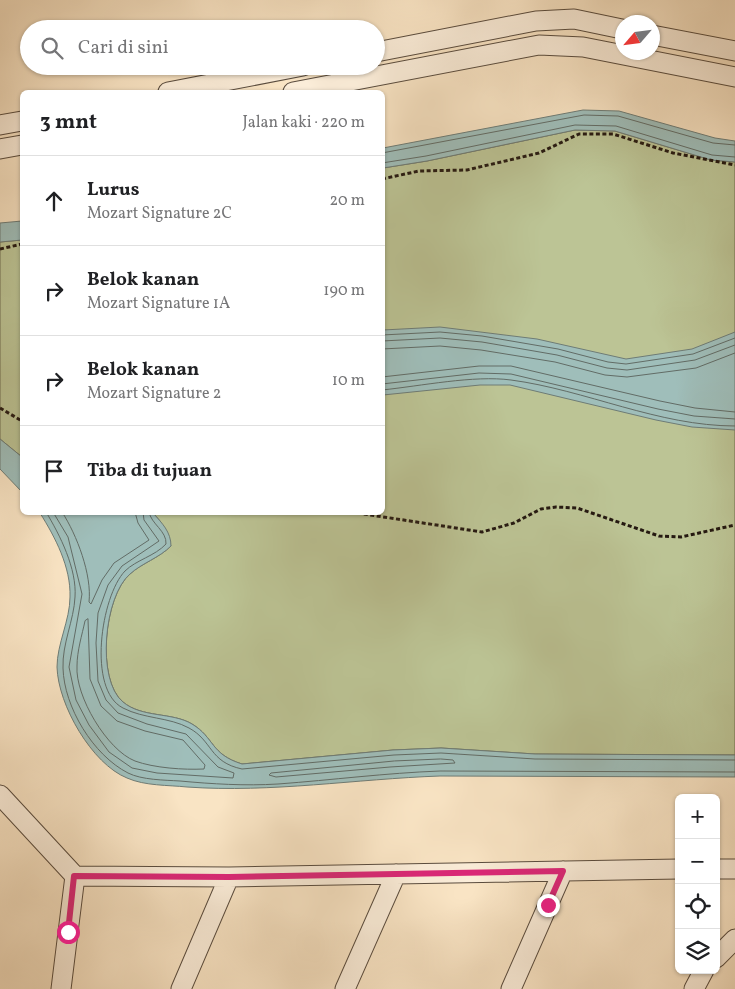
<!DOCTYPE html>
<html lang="id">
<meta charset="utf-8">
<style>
:root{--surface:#fff;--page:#f6f6f6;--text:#202124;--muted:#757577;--line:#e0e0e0}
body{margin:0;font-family:Vollkorn,serif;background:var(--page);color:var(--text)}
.controls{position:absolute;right:15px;bottom:15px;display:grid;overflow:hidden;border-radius:8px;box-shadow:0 1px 4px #0004}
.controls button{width:45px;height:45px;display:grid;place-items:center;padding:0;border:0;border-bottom:1px solid var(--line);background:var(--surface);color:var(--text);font:25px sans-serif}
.compass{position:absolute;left:615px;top:15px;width:45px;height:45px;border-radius:50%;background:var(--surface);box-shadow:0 1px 4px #0004;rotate:242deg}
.stop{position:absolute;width:15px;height:15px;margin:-11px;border:4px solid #db2777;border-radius:50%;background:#fff}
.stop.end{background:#db2777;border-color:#fff;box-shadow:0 1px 5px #0008}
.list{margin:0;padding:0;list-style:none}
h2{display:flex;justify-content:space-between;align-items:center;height:65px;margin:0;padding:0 20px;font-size:21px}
h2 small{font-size:16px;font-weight:400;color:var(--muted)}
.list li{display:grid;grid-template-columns:32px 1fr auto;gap:15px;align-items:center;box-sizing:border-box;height:90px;padding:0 20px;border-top:1px solid var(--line)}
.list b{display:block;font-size:19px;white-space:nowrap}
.list p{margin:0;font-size:16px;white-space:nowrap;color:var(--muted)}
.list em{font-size:16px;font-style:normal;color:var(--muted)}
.icon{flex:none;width:28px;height:28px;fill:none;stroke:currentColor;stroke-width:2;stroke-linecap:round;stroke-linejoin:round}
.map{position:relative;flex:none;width:735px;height:989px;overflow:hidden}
.search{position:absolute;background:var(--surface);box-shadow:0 1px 4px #0004;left:20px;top:20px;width:365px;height:55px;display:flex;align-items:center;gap:12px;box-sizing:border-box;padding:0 18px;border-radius:28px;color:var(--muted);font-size:19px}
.panel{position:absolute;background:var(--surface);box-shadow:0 1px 4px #0004;left:20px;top:90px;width:365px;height:425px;border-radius:8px}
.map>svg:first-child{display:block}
</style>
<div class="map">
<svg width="735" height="989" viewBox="0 0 735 989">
<rect width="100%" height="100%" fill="#f9e4c4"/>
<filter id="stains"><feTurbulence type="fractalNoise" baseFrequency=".004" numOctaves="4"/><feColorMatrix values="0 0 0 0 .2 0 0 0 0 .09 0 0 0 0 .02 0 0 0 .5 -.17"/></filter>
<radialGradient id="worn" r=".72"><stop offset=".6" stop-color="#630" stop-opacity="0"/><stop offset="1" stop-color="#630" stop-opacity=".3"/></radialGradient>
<path fill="#bcc495" stroke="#706e53" d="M575,130L615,131L711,160L735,162V755L535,754L441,748L393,750L242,764C210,754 215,738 192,724C172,712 142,718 123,702C96,680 104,596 130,574C142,563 159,558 171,546L160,521L153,513L382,512L383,168L427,161Z
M22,240V457L0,439V242Z"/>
<path fill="#9fbeba" stroke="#6e7c76" d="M583,110L619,111L715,138L735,141V162L711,160L615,131L575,130L427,161L383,168V148Z
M22,221V240L0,242V223Z
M440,327L537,339L626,359L692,349L735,332V430L692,427L656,420L510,385H480L383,395V330Z
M0,439L22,457V492L0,469Z
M40,513H153C162,523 171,532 171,546C159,558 142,563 130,574C104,596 96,680 123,702C142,718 172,712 192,724C215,738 210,754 242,764L393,750L441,748L535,754L735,755V777L440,776C355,779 272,793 187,787C168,785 145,786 127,778C92,764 58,705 57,667C57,644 70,620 70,597C71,567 55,537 40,513Z"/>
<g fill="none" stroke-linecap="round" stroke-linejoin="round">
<path stroke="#626c66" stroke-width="1" d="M382,153L584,115L618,116L713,143L735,145
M382,163L426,156L575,125L616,126L712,155L735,157
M382,335L440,332L482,336L558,349L608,362L626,364L693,354L735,338
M382,341L440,338L482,342L557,355L607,368L627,370L695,360L735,345
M382,349L440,346L481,350L555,362L605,375L627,377L696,368L735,353
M382,377L479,366H511L660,401L695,408L735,412
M382,384L479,373L511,374L658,409L694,416L735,419
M382,390C421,386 474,375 511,380C586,390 658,426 735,426
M46,512C60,535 77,569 75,597C74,620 62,644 63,668C64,707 93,755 128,773C142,780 164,780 180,781C212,784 245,786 278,784C332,780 386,773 440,771L735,772
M53,512L68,537L82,594L69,667L76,700L89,725L109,752L132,768L157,773L233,778L234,773L218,767L186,734L147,724L118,713L106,700L98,681L96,643L98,613L108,585L122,566L159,541L144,520L143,512
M62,512C77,535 92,575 89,602L91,604L102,580L114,563L149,540L138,523L135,512
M149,512C151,524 167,531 166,544C155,556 136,560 125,571C101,596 87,690 123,708C144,719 169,717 189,728C213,741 209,762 242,769L394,755L441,753L535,759L735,760
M88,619L90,679L101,706L117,721L145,731L183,740L205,765L204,769C184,770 154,768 135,761C107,750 75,696 77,666C77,651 82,635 85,621Z
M441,759L453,760L455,763L390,767L276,777L269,775L271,773L394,761Z"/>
<defs>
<path id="street" d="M652,35L735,51
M376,52L536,21L574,19L622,29
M168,92L303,66
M293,92L539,45L583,47L735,77
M0,125L22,121
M0,149L22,145
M0,795L75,876L229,877L679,869
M716,869H735
M716,958L735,939
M61,989L75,876
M181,989L229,877
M345,989L396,874
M511,989L563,871
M694,989L704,970"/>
</defs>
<use href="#street" stroke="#5a4c3e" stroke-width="21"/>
<path stroke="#251911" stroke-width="3" stroke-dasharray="4 2.5" stroke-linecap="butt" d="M382,179L419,171L467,170L539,153L579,134H613L673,153L735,165
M0,249L22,244
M0,408L22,421
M351,512L482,532L514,523L541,509L556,507L577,508L659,536L681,537L735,525"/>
<use href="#street" stroke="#fbedd9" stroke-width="19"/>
</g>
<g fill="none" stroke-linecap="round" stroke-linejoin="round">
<path stroke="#db2777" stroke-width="6" d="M68,932L74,876L229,877L563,871L548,905"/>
</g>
<rect width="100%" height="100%" filter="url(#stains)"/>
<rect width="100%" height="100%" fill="url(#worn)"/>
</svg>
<div class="controls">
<button>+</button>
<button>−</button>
<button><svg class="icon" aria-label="locate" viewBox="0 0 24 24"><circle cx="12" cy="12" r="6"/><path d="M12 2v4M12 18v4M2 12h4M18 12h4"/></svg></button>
<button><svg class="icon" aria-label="layers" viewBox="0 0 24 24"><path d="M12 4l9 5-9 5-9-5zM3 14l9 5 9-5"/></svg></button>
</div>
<svg class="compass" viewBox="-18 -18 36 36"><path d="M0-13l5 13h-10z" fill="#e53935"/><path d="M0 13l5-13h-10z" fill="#757577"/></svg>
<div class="stop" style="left:68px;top:932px"></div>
<div class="stop end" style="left:548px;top:905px"></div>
<div class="search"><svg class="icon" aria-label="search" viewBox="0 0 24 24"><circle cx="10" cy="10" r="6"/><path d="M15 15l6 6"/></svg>Cari di sini</div>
<section class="panel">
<h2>3 mnt<small>Jalan kaki · 220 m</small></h2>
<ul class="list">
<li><svg class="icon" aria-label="ahead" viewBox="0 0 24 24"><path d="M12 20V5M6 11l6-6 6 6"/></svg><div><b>Lurus</b><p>Mozart Signature 2C</p></div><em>20 m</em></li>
<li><svg class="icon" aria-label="right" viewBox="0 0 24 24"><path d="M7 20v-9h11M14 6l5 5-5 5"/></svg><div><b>Belok kanan</b><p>Mozart Signature 1A</p></div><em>190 m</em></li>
<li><svg class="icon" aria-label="right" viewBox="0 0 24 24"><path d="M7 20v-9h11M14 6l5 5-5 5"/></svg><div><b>Belok kanan</b><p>Mozart Signature 2</p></div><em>10 m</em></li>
<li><svg class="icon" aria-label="arrive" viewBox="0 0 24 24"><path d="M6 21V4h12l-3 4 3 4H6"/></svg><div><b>Tiba di tujuan</b></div></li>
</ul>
</section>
</div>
